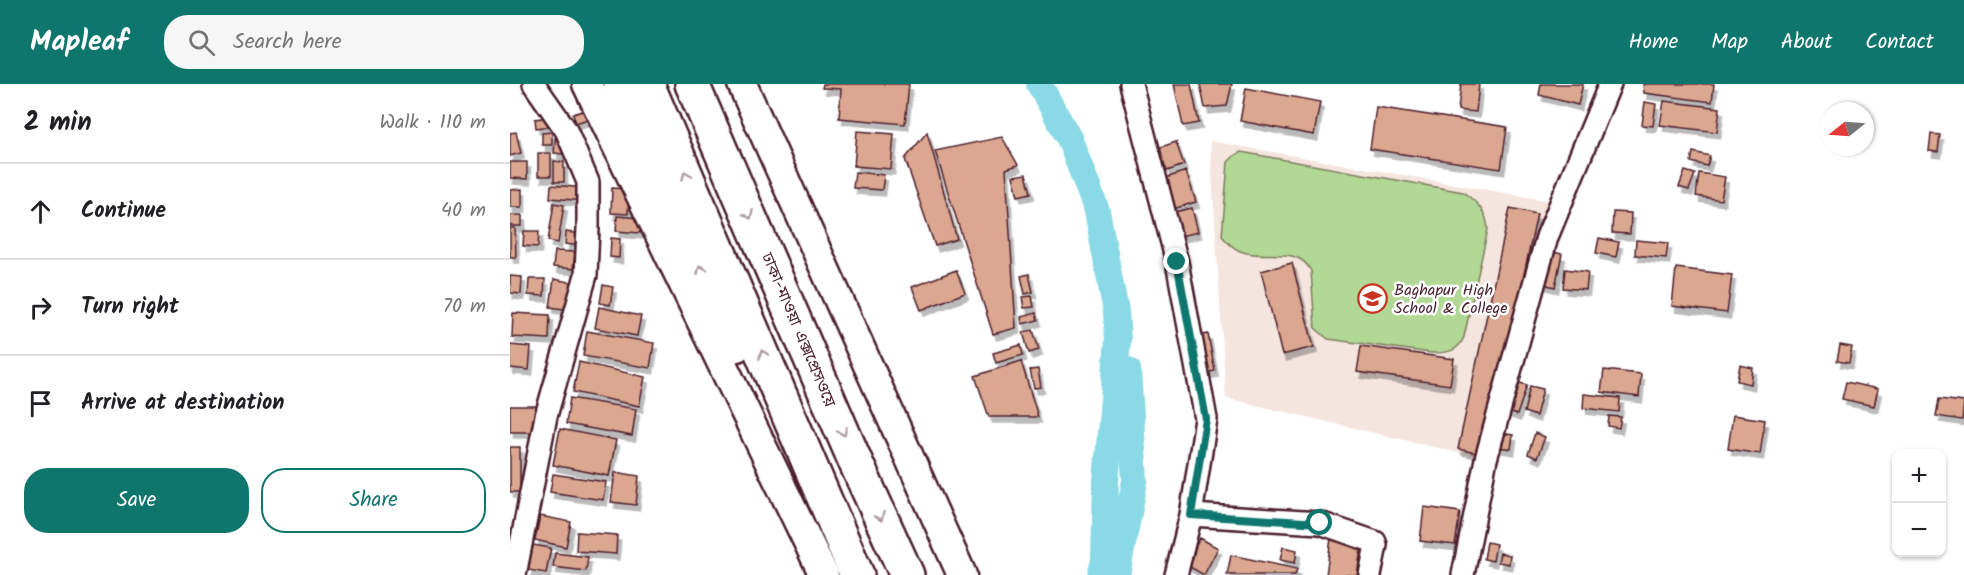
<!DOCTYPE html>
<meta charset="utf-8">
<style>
:root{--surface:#fff;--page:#f6f6f6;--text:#202124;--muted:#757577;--line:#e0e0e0;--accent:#0f766e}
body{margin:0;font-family:Kalam,"Noto Sans Bengali",sans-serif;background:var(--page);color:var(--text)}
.controls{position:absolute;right:18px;bottom:18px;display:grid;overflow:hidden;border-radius:12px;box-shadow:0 2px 4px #0004}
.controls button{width:54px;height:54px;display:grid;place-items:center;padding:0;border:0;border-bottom:2px solid var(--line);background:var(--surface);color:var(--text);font:30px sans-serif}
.compass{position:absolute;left:1310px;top:18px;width:54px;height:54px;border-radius:50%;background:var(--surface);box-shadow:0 2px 4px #0004;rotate:253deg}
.stop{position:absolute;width:18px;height:18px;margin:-14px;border:4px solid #0f766e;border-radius:50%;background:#fff}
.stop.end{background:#0f766e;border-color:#fff;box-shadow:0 2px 6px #0008}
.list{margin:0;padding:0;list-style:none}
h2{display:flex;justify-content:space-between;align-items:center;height:78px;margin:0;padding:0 24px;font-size:26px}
h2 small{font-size:20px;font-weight:400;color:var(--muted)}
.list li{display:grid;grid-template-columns:39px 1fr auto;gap:18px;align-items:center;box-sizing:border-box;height:96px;padding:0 24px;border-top:2px solid var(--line)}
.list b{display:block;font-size:22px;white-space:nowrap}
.list em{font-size:20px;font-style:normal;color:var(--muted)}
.actions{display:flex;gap:12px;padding:18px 24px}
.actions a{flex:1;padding:14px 0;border:2px solid var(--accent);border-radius:24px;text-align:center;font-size:21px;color:var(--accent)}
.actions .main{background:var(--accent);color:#fff}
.icon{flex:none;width:33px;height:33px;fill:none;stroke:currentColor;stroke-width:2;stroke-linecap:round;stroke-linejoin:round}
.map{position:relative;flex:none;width:1454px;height:491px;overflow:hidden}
header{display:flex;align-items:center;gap:36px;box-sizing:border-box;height:84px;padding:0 30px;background:var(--accent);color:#fff}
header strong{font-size:28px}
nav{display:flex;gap:33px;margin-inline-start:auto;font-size:21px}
.search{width:420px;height:54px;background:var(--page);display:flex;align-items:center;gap:15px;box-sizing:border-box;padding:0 21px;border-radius:24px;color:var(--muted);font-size:22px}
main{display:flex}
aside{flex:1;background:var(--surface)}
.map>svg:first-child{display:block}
</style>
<header>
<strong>Mapleaf</strong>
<div class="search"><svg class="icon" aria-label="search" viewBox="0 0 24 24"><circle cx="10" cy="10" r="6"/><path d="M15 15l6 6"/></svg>Search here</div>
<nav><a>Home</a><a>Map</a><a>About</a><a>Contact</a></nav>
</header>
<main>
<aside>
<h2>2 min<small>Walk · 110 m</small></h2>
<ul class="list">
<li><svg class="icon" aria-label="ahead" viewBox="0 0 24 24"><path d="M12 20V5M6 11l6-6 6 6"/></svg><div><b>Continue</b></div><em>40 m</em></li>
<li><svg class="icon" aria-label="right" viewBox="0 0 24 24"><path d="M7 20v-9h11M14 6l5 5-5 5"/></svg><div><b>Turn right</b></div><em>70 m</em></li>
<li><svg class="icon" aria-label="arrive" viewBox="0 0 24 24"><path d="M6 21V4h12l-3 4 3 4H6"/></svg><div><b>Arrive at destination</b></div></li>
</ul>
<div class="actions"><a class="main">Save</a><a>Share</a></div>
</aside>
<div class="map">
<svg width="1454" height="491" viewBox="0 0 1454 491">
<defs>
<filter id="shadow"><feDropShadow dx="3.5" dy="6" stdDeviation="0" flood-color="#0004"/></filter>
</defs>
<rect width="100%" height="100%" fill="#fff"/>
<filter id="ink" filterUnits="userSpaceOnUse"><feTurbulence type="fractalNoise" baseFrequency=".0167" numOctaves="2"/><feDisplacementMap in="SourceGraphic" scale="12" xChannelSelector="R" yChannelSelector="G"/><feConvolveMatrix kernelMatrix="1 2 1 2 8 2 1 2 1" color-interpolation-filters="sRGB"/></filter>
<g filter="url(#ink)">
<path fill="#f4e5de" d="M700,57L1040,117L975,375L716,314Z"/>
<path fill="#b1d894" stroke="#7e7c60" stroke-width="1.5" d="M731,68L953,108C967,118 977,128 978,145L954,253C948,268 937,269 922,269L818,255L805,244L801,187C788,160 753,177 730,167C723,164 717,158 712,152L718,78L725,71Z"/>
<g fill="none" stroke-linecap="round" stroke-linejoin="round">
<path stroke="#89d9e6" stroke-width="26" d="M529,0L559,54L587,127L606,228L608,256L596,397L594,477L590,491
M607,491L625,397L618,286"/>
</g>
<path fill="#dba790" stroke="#4a1f2b" stroke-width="1.5" filter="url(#shadow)" d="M313,0H399L395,40L329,34L331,5L312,4Z
M664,0H681L689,39L673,42Z
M690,0H722L717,22L695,24Z
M951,0H969L966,28L948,26Z
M1031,0H1073L1068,21L1029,11Z
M1133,0H1204L1202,18L1134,9Z
M736,4L810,18L804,51L730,37Z
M1154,17L1210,24L1207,48L1150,41Z
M1135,18L1146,20L1143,42L1132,41Z
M866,23L997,43L991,85L860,65Z
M76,26L78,35L66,39L63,30Z
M40,33L41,42L26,44L25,35Z
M46,47L56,49L53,70L44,69Z
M347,47L384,50L381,85L344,82Z
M6,48L11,69L0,72V49Z
M42,48V61H32V49Z
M417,48L447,155L425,162L395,75Z
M1421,50L1430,51L1428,68L1419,67Z
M492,53L508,81L496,85L506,244L483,250L425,67Z
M666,58L674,81L657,87L648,64Z
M1183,68L1200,72L1197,82L1181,78Z
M28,69H41V92H28Z
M44,77L54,78V98H44Z
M0,78H17V95L0,94Z
M676,87L686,118L663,125L653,95Z
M1175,87L1185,90L1179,106L1169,103Z
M345,88L374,91L372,106L343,104Z
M1189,89L1215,93L1211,116L1186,112Z
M516,90L521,109L508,112L503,92Z
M41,101L76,104L75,117L40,114Z
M102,104L119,105L118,130L101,129Z
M12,105V123H0V106Z
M44,119L54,121L48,159L38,157Z
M682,124L688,148L666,153L660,129Z
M1000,124L1027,130L975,371L948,365Z
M1103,128L1121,129L1120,150L1102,149Z
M0,131H12V142H0Z
M107,132L130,134V149L106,147Z
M0,144H5L6,173H0Z
M14,147H29L28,163L13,162Z
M56,148L72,150L71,162L55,160Z
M101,154L110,155L109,174L100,173Z
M1089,154L1109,158L1106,173L1086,169Z
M1126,156L1158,159L1156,174L1125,171Z
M1035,166L1052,170L1045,203L1029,199Z
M45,167L65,168L63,185L43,183Z
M782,179L804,263L772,271L751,187Z
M1166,184L1222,191L1217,229L1162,222Z
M1055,185L1078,188L1076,206L1053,204Z
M446,186L455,209L411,226L402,203Z
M519,190L523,208L515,210L511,192Z
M0,192L12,193L11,210L0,209Z
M19,195H35L34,212L18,211Z
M44,195L64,199L60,226L40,223Z
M93,201L103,203L100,221L90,219Z
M522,212L524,223L514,224L512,213Z
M89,223L131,232L127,252L85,244Z
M3,229L40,231L39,255L2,253Z
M526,229L528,236L512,240L511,233Z
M523,246L529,266L519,269L513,248Z
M77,247L144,259L140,284L73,272Z
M698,250L705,287L690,290L683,253Z
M0,261L21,263L19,286L0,284Z
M511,261L513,271L486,279L483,269Z
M1330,261L1342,263L1339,279L1327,277Z
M851,262L944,275L940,301L847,288Z
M511,277L528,333H479L465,292Z
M69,278L135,293L129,322L63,308Z
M1230,281L1243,284L1241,300L1227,297Z
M528,285L531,303L524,304L520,286Z
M1094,286L1131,290L1129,313L1091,308Z
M1003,297L1017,301L1007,331L993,326Z
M1336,298L1368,305L1364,322L1332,315Z
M1020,302L1033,305L1026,332L1014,328Z
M1074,310L1110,314L1109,328L1073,324Z
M60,314L126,325L122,352L56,340Z
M1429,315L1454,318L1452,336L1426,332Z
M0,322H28V348H0Z
M1223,331L1255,336L1250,370L1218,365Z
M1099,332L1111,333L1109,344L1098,342Z
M50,345L106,356L99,392L43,381Z
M990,349L1003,351L1001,365L988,363Z
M1025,349L1035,353L1027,374L1018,370Z
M0,363H10V408H0Z
M105,388L129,392L126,421L101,418Z
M43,390L96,398L93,416L40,408Z
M914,423L950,428L945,461L910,457Z
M30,432L61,438L56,463L25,456Z
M67,448L107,451L106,470L66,467Z
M690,454L708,464L694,491L676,481Z
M821,454L852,458L847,491H816Z
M977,458L986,460L983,477L974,475Z
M23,461L41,464L36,489L18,486Z
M773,463L787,466L785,479L770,476Z
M45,469L78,473L76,487L43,483Z
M990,469L1000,471L999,480L988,478Z
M721,471L787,485L785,491H717Z"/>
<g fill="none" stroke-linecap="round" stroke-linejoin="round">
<defs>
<path id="street" d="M621,0L667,178L696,335L681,431L666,491
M681,431L810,439L865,458L866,461L860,491
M5,491L36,332L76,191L78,144V98L56,46L24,0
M953,491L976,375L1037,153L1100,0"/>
<path id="secondary" d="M77,0L314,491
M232,0L452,491"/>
<path id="highway" d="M110,0L225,261
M137,0L347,491
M182,0L346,379L397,491"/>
</defs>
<use href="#street" stroke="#4a1f2b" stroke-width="26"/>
<use href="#secondary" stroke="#4a1f2b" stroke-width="33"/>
<use href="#highway" stroke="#4a1f2b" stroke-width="38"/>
<use href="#street" stroke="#fff" stroke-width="21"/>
<use href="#secondary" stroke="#fff" stroke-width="28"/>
<use href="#highway" stroke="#fff" stroke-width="33"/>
</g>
<defs><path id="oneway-chevron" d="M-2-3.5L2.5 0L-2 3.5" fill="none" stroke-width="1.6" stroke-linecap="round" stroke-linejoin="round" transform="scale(1.5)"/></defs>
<g stroke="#ae9aa0">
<use href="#oneway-chevron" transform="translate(176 91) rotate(-113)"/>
<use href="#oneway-chevron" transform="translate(239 131) rotate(67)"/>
<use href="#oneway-chevron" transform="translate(191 185) rotate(-114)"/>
<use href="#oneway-chevron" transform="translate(253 270) rotate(-113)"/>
<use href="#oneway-chevron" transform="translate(333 348) rotate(67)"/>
<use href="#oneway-chevron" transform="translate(370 433) rotate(66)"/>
</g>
</g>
<g fill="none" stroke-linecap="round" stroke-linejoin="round" filter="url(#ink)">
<path stroke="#0f766e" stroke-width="8" d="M667,178L696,335L681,431L810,439"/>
</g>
<defs>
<symbol id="school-ring" viewBox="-11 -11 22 22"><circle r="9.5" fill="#fff" stroke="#c8321e" stroke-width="1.5"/><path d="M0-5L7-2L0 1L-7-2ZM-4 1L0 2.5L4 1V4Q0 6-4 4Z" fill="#c8321e"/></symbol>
</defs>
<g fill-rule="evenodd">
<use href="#school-ring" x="846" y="198" width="33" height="33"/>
</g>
<g text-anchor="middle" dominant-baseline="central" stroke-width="5" stroke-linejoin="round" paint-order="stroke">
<g font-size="16" fill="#4a1f2b" stroke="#fff" text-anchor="start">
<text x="884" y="206">Baghapur High<tspan x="884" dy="18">School &amp; College</tspan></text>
</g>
<g font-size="16" fill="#4a1f2b" stroke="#fff">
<text transform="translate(288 246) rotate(67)">ঢাকা-মাওয়া এক্সপ্রেসওয়ে</text>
</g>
</g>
</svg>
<div class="controls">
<button>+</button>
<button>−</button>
</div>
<svg class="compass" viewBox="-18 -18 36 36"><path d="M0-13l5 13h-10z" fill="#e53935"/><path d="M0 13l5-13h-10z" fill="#757577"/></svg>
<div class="stop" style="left:810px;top:439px"></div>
<div class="stop end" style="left:667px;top:178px"></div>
</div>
</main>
